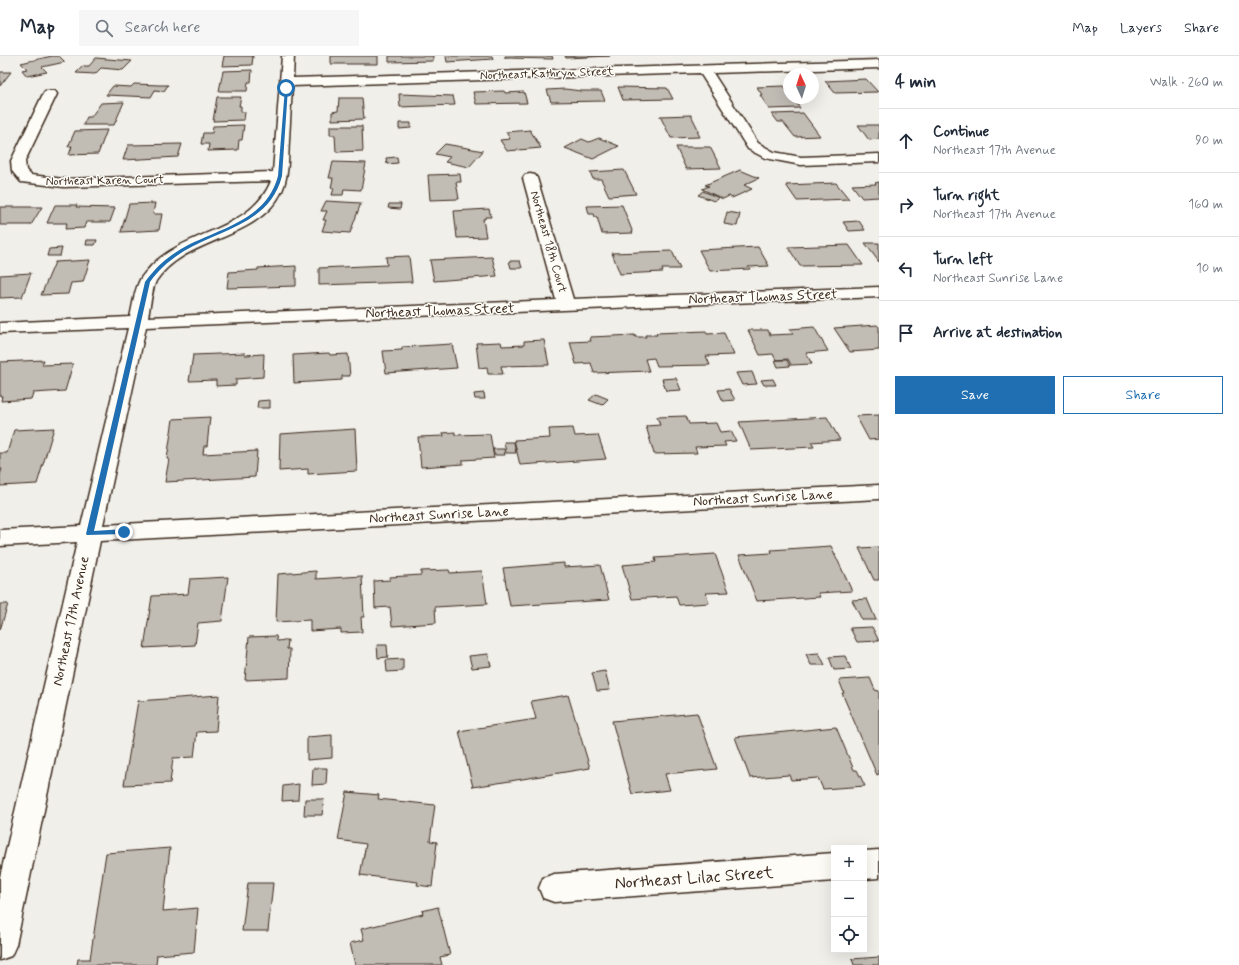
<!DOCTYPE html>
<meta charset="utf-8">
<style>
:root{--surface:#fff;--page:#f6f6f7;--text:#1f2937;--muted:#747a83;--line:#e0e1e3;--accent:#1f6fb2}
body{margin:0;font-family:Mynerve,sans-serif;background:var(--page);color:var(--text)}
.controls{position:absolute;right:12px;bottom:12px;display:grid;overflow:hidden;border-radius:0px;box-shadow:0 4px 16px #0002}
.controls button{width:36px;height:36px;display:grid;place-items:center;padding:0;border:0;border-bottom:1px solid var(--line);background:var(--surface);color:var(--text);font:20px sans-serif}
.compass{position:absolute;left:783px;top:12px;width:36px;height:36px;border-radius:50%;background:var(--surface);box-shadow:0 4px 16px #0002;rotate:356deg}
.stop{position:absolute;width:12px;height:12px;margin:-9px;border:3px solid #1f6fb2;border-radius:50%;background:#fff}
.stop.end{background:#1f6fb2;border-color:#fff;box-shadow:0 1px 4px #0008}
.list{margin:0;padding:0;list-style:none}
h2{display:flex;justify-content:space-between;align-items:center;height:52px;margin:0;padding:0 16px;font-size:17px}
h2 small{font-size:13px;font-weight:400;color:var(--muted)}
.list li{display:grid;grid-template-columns:26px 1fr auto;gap:12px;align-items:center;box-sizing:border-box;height:64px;padding:0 16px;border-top:1px solid var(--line)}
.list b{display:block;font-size:15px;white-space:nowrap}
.list p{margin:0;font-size:13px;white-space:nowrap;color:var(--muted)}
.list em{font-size:13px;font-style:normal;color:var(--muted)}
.actions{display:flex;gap:8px;padding:12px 16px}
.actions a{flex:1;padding:9px 0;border:1px solid var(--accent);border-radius:0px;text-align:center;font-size:14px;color:var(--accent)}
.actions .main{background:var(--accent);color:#fff}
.icon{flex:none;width:22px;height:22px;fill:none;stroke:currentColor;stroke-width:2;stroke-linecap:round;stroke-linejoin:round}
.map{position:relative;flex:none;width:879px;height:909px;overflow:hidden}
header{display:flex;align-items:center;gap:24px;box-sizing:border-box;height:56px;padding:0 20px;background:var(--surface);border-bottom:1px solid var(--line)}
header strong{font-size:19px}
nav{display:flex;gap:22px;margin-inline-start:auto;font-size:14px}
.search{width:280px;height:36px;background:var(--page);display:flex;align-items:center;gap:10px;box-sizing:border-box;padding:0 14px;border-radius:0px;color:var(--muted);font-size:15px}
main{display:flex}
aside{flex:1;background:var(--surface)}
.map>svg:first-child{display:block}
</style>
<header>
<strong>Map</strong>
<div class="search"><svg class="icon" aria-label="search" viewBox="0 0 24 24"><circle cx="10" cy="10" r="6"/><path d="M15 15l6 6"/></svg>Search here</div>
<nav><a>Map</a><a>Layers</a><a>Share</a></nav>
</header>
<main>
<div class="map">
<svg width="879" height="909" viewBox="0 0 879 909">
<rect width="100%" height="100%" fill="#f1efea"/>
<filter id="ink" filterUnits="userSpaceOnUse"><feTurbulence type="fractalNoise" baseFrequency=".025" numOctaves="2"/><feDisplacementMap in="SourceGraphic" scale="8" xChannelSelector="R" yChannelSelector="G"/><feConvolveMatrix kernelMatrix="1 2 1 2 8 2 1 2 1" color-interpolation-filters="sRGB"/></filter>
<g filter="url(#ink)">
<path fill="#c1bcb4" stroke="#3b2a1e" d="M52,0H59L65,6L42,11L47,16L27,20L22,14L27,13L21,7Z
M224,0H253L252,9L222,10Z
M331,0H378V8H331Z
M389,0H433V5L389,6Z
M446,0H492L493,3L447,6Z
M505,0H552L553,3L505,2Z
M565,0H610L566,2Z
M96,2L132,5L123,14L101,12L95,18L76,17L83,10H89Z
M252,14L251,26H248L247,35H219L223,15Z
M0,16H11L0,30Z
M866,23L878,36L835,37L825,25Z
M134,28L159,29H168L164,35L155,34L151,41L106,39L113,30L131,31Z
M784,30L789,37V42H793L800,52L769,53L760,39H762L757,31Z
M618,31L667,32L673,43L623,44Z
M565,33L581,35H601L605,45L551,46L547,34Z
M504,35L505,37L524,36L527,47L476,48L473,36Z
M399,38L453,40L455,49L400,51Z
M217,41H241L239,50H241V56H245L244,64L213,65Z
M339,42H362L364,63L332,64V56L338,55Z
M124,46L114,69H83L87,61H91L101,47Z
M803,57L820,80L795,81L783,66H778L772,58Z
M691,59L699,75H697L700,81L671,82L660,60Z
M399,67H411V72L399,73Z
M244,69L242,84H239L238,94L208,95L209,88H201L203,77H212L213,70Z
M858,69H879V83L869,84Z
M330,70H362L363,95L336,96L335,79H330Z
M107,74L98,98L69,99L72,90L68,91L75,75Z
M530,74L541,92L507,95L500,84L510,83L506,76Z
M599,82L619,90L593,103L565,92L582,83L589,86Z
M182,88L178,101L123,104L128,89Z
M445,88L462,91L483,95L469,111L445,106L450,101L435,98Z
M676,91H710L721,112L686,113Z
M397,101L398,107L387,108L386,102Z
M333,106L366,107L361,134L344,133L343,139H332L334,132H331L333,122H329Z
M624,114L636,138L609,140L601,123H593L590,116Z
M740,114L759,122L744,129L752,133L732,142L729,140L723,143L702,133L709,130L705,129Z
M460,118L461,126H456L459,143L430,144L428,119Z
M879,126V141L862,142L852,129L876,128L875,127Z
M836,127L849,143L797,145L786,129Z
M703,135L719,142L714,145L698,139Z
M326,145L361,147L350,177L322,175L326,164H323L327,155H321Z
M155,147L153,158H162L159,174L121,176L129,148Z
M389,148H401L400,153L388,152Z
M55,149H77L76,151L115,152L110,166H86L84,172L65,173L67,167H47Z
M622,149L633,177L602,178L597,161H595L594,158H589L587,150Z
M0,151H42L31,169H0Z
M489,153L491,161H485V163H483L486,181L457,182L454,155Z
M727,156L740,158L737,170L724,168Z
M859,165L865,174L849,175L843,166Z
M87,184H97L95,189H86Z
M865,187H879V206Z
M849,189L863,209L800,210L788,191Z
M758,191L769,210L748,211L750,213L710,215L699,194Z
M62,192L60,200H47L49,193Z
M672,195L680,213H662L663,216L620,218L612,197Z
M409,200L412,226L319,229V212L387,209L386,201Z
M492,201L497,220L434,225L430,204Z
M90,204L83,226L71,227L68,238L41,239L55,206Z
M509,205H520L522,212H511Z
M296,210V230L227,232L229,216L258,214V212Z
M31,217L22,241L0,242V219Z
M877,269L879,271V294L850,296L834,272Z
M814,271L828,295L806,297L812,308L791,309L788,303L776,304L773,298L760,299L748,274H768L770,279L793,278L790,273Z
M706,275L707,278L724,277L734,299L706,300L710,309L657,310L654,302L645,303L649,315L594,317L591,307L576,308L570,286L591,285L590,281L635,279V281H646L645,279H657L656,277Z
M544,284L549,309L501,310L503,318H488L487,311L479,312L476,287L501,286L502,290L524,289V285Z
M452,288L457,312L386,317L383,295L402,294V291Z
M245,297V299L264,298L263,321L236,323V329L216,330V324L189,325L193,299Z
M329,297L330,299L348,298L350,320H342V324L294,327L293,299Z
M44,304L42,309L73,308L65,335L33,337L31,343L1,345L2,340H0V306Z
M775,304H787L790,310L778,311Z
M752,316L757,328L742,329L736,317Z
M676,322L681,334L666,335L662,323Z
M773,323L776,329H764L761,324Z
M729,333L735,344L723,345L718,334Z
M484,337L485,343H475L474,338Z
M596,338L608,343L602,349L589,344Z
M270,344V352H257L258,345Z
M879,359V383L869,384L856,360Z
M686,360L689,368L716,367L720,376L731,375L736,385L724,386L726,390L695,391L697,397L654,398L646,370L660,369L657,361Z
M210,361L207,390H204L203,398L257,395L255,421L165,426L169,403H167L173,363Z
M827,361L840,384L811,386L814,391L751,394L739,366Z
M54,372L37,428L0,430V419L2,413H0V397H7L14,374Z
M573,372L575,380L598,379L606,403L520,409L514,384L550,382L549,373Z
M355,373L357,415L308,418V413L279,415L280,378Z
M455,376V379L490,378L494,402L463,404V408L421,411L418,381L444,380L443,377Z
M504,386H514L516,397H506Z
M493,393H504L505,399H494Z
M831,490L852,535L818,537L820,541L757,545L739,499L772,497L771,494Z
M879,491V524H874L859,492Z
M715,498L729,536L706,537L709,547L679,549L676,540L632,543L622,509L656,506L655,502Z
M564,507V511L600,509L609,544L510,550L503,512Z
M449,514L450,517L482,515L487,548L435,551L436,567L392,570L390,551L375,552L374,525L390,524V521L421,519V515Z
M316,515V523L362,520L364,561H361L362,576L341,577V573L310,575V564L276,566L278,518Z
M228,521L222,565L198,567L195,589L144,592L152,540L188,538L190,523Z
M867,543L876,564H862L852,544Z
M0,548H8L0,574Z
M872,571L879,585L857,586L850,572Z
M276,580L277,585L288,584L287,593H290L289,622L245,624L249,581Z
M377,589H387L388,601L378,602Z
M819,597L825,609H811L806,598Z
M488,598L491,610L472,612L469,600Z
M845,600L851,613L834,614L829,601Z
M403,603V615L387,616L386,604Z
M605,615L610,634L597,635L592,617Z
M870,622L875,634L879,635V718L877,719L842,637H844L839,624Z
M219,639L216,675L197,676L194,701L173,702L170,727L124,729L138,645Z
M568,639L590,712L473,731L459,675L536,663L531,645Z
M697,657L717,713L665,718L670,734L632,738L612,665Z
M836,671L854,714H857L865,730L823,733L818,722L791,724L789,719L750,722L735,681Z
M332,679V702L307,704V681Z
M313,712H327L326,728L312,729Z
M299,728L298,744L282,745L283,730Z
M347,736L379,739L378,743L435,749L430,785L437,786L432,831L417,829L418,826L360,819L366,788L338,784Z
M305,743H324L322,759H304Z
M170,792L163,855L198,852L194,896L157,899L156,909H77L78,903H90L106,797Z
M248,827H273L268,875H242Z
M438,851L450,899L440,901L442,909H355L350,887L364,884L361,873L423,858L422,855Z
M879,901V909H854L852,903Z"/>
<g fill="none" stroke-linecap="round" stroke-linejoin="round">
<defs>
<path id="minor" d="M282,0H294L293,22L879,4V12L713,17L758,87L774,96L801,101L879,98V106L801,109L765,102L748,93L700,17L292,30C291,48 290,66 289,84C288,101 289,119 282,135C257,186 186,180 156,225C152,233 150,251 148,261L556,244L523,122L525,119L530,118L535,119L537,122L573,243L879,231V241L146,271L103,469L879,429V443L100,485L16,889L11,900L0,904V821L77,486L0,490V474L81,470L128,272L0,277V267L130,261C133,250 134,236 139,226C141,220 148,214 152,209C187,174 251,175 271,125L64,131L21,126L12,115L11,105L43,38L45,35H55L57,38L25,105L26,114L31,119L64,123L273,116Z
M879,794V822L864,823V795Z
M834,797V825L554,846L543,842L539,832L543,822L554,818Z"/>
</defs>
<use href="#minor" stroke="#3b2a1e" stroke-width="3"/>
<use href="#minor" fill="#fdfcf7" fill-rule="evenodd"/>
</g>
</g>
<path fill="#1f6fb2" d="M286,31L288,32L282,120C270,168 220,173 184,195C170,204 159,213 150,226L94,475L124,473L127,476L124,478L87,479L86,478L145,226C155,212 166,202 181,193C216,173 266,166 278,120L285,32Z"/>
<g text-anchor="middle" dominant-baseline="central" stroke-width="3" stroke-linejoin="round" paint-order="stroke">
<g font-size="12" fill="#3b2a1e" stroke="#fdfcf7">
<text transform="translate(547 18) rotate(-2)">Northeast Kathryn Street</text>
<text transform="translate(105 125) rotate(-1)">Northeast Karen Court</text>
<text transform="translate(548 186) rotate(74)">Northeast 18th Court</text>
</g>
<g font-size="14" fill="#3b2a1e" stroke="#fdfcf7">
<text transform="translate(763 241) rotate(-2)">Northeast Thomas Street</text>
<text transform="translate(440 255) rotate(-2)">Northeast Thomas Street</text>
<text transform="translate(763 442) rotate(-3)">Northeast Sunrise Lane</text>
<text transform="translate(439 459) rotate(-3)">Northeast Sunrise Lane</text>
<text transform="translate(71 565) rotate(-78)">Northeast 17th Avenue</text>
</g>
<g font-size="17" fill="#3b2a1e" stroke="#fdfcf7">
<text transform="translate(694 822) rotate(-4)">Northeast Lilac Street</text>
</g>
</g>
</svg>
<div class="controls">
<button>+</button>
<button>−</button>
<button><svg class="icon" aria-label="locate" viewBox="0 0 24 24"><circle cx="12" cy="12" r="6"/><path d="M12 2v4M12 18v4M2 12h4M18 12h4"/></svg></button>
</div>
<svg class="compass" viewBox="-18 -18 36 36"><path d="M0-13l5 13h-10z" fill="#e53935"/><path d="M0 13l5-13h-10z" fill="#747a83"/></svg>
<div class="stop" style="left:286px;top:32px"></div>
<div class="stop end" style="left:124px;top:476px"></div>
</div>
<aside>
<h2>4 min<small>Walk · 260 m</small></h2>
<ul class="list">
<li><svg class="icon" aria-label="ahead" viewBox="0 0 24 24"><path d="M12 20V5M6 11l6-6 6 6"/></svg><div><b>Continue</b><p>Northeast 17th Avenue</p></div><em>90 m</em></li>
<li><svg class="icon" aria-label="right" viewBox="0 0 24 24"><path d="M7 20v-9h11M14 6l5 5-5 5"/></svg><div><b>Turn right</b><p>Northeast 17th Avenue</p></div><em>160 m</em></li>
<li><svg class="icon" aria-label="left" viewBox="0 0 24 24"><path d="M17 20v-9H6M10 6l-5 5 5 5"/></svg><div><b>Turn left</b><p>Northeast Sunrise Lane</p></div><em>10 m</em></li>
<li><svg class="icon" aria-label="arrive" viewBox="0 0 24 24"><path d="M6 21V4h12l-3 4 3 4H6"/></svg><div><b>Arrive at destination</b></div></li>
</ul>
<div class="actions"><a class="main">Save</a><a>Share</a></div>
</aside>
</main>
